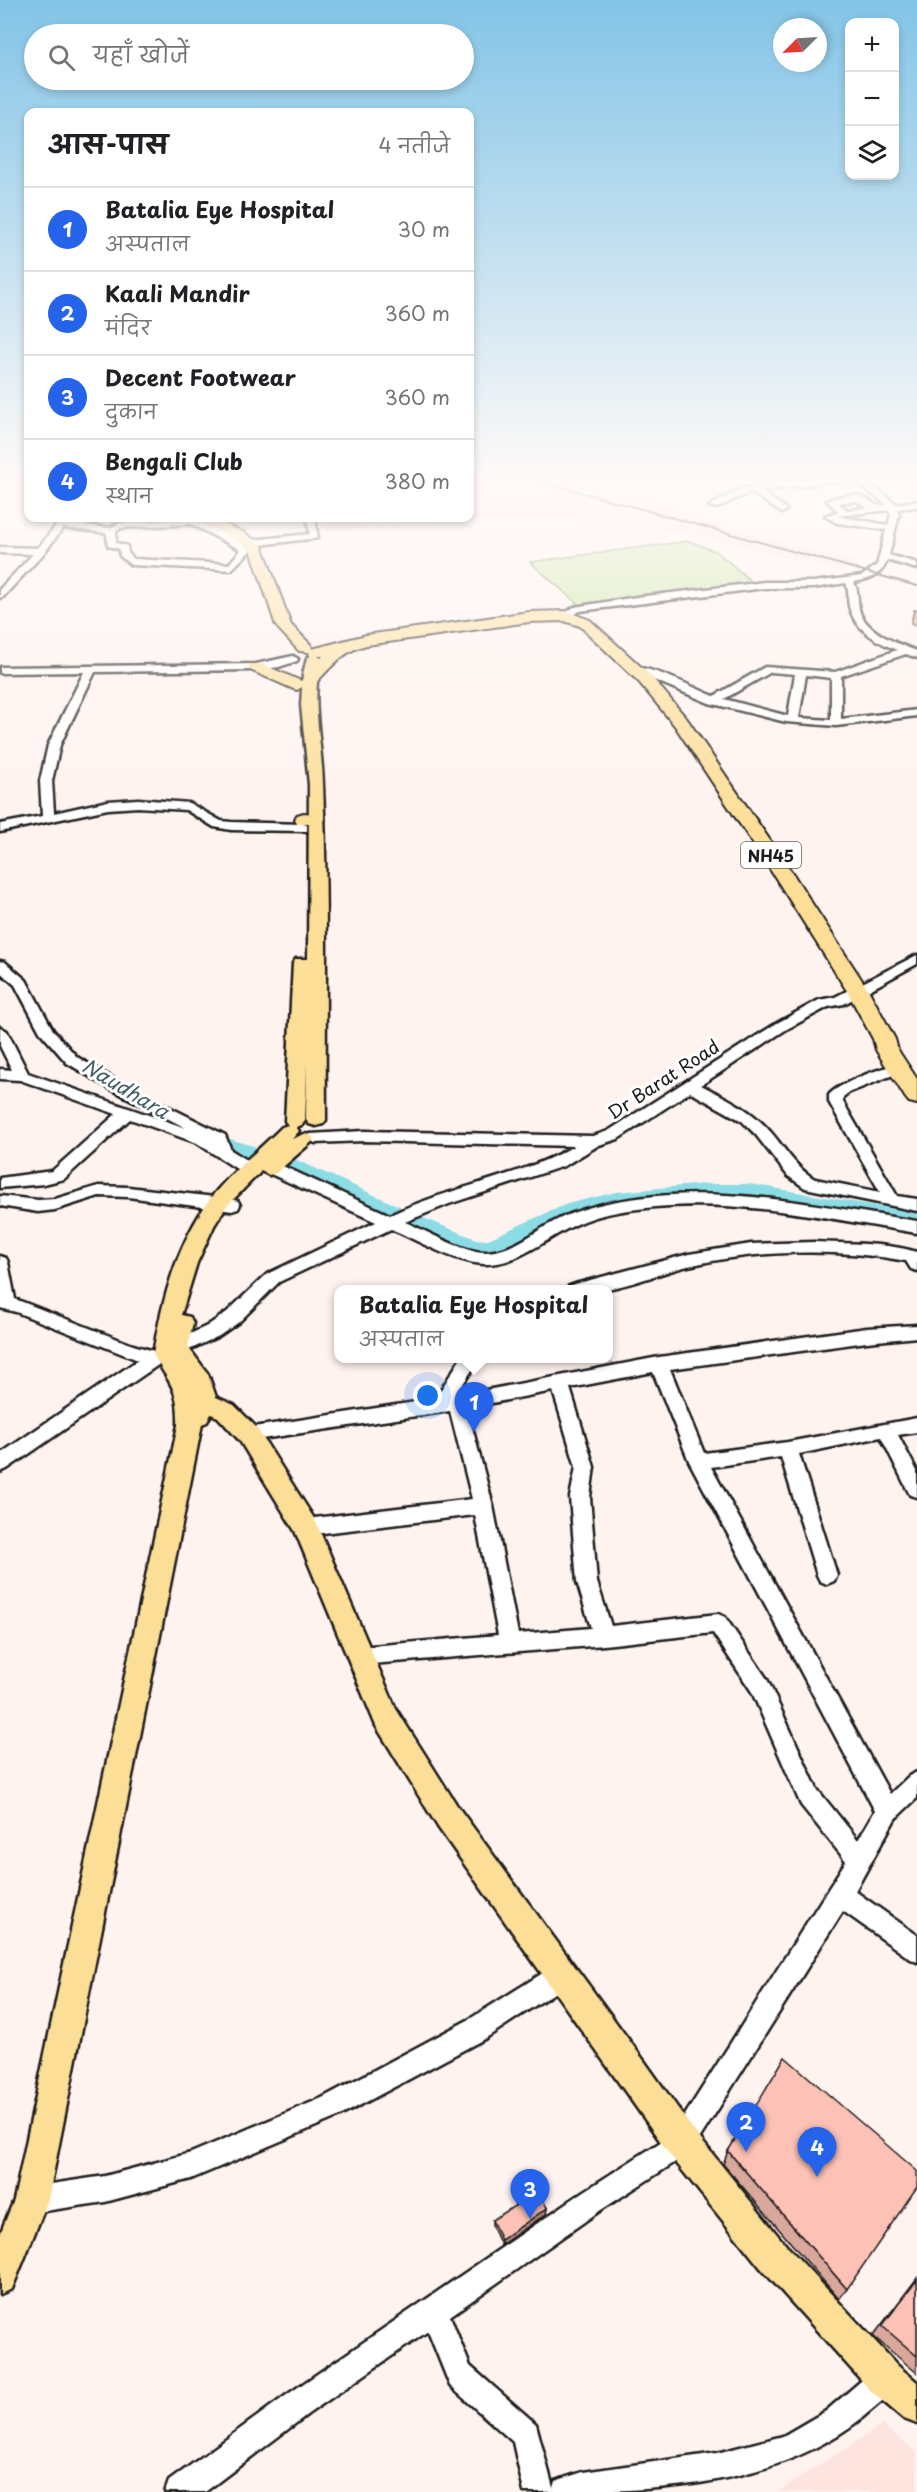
<!DOCTYPE html>
<html lang="hi">
<meta charset="utf-8">
<style>
:root{--surface:#fff;--page:#f6f6f6;--text:#202124;--muted:#757577;--line:#e0e0e0;--accent:#2563eb}
body{margin:0;font-family:"Playpen Sans","Playpen Sans Deva",sans-serif;background:var(--page);color:var(--text)}
.controls{position:absolute;right:18px;top:18px;display:grid;overflow:hidden;border-radius:12px;box-shadow:0 3px 9px #0003}
.controls button{width:54px;height:54px;display:grid;place-items:center;padding:0;border:0;border-bottom:2px solid var(--line);background:var(--surface);color:var(--text);font:30px sans-serif}
.compass{position:absolute;left:773px;top:18px;width:54px;height:54px;border-radius:50%;background:var(--surface);box-shadow:0 3px 9px #0003;rotate:246deg}
.you{position:absolute;left:428px;top:1396px;width:21px;height:21px;margin:-15px;border:4px solid #fff;border-radius:50%;background:#1a73e8;box-shadow:0 0 0 9px #1a73e833}
.badge{display:grid;place-items:center;width:39px;height:39px;border-radius:50%;background:var(--accent);color:#fff;font-size:20px;font-weight:700}
.pin{position:absolute;translate:-50% -50px;filter:drop-shadow(0 2px 3px #0008)}
.pin::after{content:'';position:absolute;top:32px;width:21px;height:18px;background:inherit;clip-path:polygon(0 0,100% 0,50% 100%)}
.popup{position:absolute;left:334px;top:1285px;width:279px;height:78px;box-sizing:border-box;display:grid;place-content:center;border-radius:12px;background:var(--surface);filter:drop-shadow(0 2px 4px #0005);font-size:20px;white-space:nowrap;color:var(--muted)}
.popup b{font-size:22px;color:var(--text)}
.popup::after{content:'';position:absolute;left:50%;top:100%;margin-left:-12px;border:12px solid transparent;border-top-color:var(--surface)}
.list{margin:0;padding:0;list-style:none}
h2{display:flex;justify-content:space-between;align-items:center;height:78px;margin:0;padding:0 24px;font-size:26px}
h2 small{font-size:20px;font-weight:400;color:var(--muted)}
.list li{display:grid;grid-template-columns:39px 1fr auto;gap:18px;align-items:center;box-sizing:border-box;height:84px;padding:0 24px;border-top:2px solid var(--line)}
.list b{display:block;font-size:22px;white-space:nowrap}
.list p{margin:0;font-size:20px;white-space:nowrap;color:var(--muted)}
.list em{font-size:20px;font-style:normal;color:var(--muted)}
.icon{flex:none;width:33px;height:33px;fill:none;stroke:currentColor;stroke-width:2;stroke-linecap:round;stroke-linejoin:round}
.map{position:relative;flex:none;width:917px;height:2492px;overflow:hidden}
.search{position:absolute;background:var(--surface);box-shadow:0 3px 9px #0003;left:24px;top:24px;width:450px;height:66px;display:flex;align-items:center;gap:15px;box-sizing:border-box;padding:0 21px;border-radius:33px;color:var(--muted);font-size:22px}
.panel{position:absolute;background:var(--surface);box-shadow:0 3px 9px #0003;left:24px;top:108px;width:450px;height:414px;border-radius:12px}
.map>svg:first-child{display:block}
</style>
<div class="map">
<svg width="917" height="2492" viewBox="0 0 917 2492">
<rect width="100%" height="100%" fill="#fff3f0"/>
<filter id="ink" filterUnits="userSpaceOnUse"><feTurbulence type="fractalNoise" baseFrequency=".0167" numOctaves="2"/><feDisplacementMap in="SourceGraphic" scale="12" xChannelSelector="R" yChannelSelector="G"/><feConvolveMatrix kernelMatrix="1 2 1 2 8 2 1 2 1" color-interpolation-filters="sRGB"/></filter>
<g filter="url(#ink)">
<path fill="#fee4de" d="M470,476H626L620,486L706,521L855,562L844,572L691,533L551,517L326,531L319,518H470Z
M882,2425L917,2452V2492H777Z"/>
<path fill="#c4e49c" stroke="#70805c" stroke-width="1.5" d="M689,541L717,552L752,582L579,605L530,562Z"/>
<g fill="none" stroke-linecap="round" stroke-linejoin="round">
<path fill="#8cdce6" fill-rule="evenodd" d="M220,1136L257,1147L260,1152L257,1157L250,1159L213,1147L210,1142L213,1137Z
M288,1156L401,1207L404,1212L401,1217L394,1219L387,1217L281,1168L278,1163L281,1158Z
M704,1184H750L917,1213V1227L750,1198H704L616,1206L573,1217L488,1255L466,1251L404,1225L401,1220L404,1215L411,1213L476,1239L486,1240L567,1204L616,1192Z"/>
<defs>
<path id="minor" d="M837,476H860L896,504L917,501V507L897,509L899,515L889,555L917,563V569L887,560C883,575 868,580 854,582C860,593 856,604 861,615C871,634 898,644 917,651V658L906,654L841,676V719L917,710V716L836,726L786,722L709,703L628,669C640,660 698,690 714,696L765,667L835,672L897,650C877,642 854,629 849,606C847,598 850,592 846,583L813,588H765L580,611L566,619L561,616L574,607L637,597L765,582H813L862,576L877,565L886,530L837,523L825,516L838,511L827,501C833,497 852,493 860,496C873,500 871,507 887,505L853,479L760,491L785,508L786,510L782,513L751,492L716,508L709,506L743,488ZM856,501L867,508L847,510L838,503ZM889,510L891,515L888,525L837,516ZM771,672L795,674L788,716L724,699ZM806,675L831,678V720L799,718Z
M62,518H70L67,523L110,528L119,523L192,518L240,541L251,550L231,570L131,565L120,556L119,549L108,546L107,533L63,528L44,553L3,597L0,598V589L33,554L0,553V547L38,548ZM191,524L241,550L229,564L134,559L128,553L127,546L116,543V532L121,528Z
M307,518H315L318,538L251,546L246,543L251,540L310,534Z
M293,656L298,659L297,661L279,667L256,670L95,672L60,745L52,781L54,813L108,801L138,799L189,803L221,821L231,822L303,824L307,825V831L231,830L214,827L186,810L138,807L108,809L0,832V824L42,816L40,781L48,745L84,672L0,673V667L256,664Z
M917,955V964L844,1004L828,1007L787,1029L701,1085C724,1097 749,1108 767,1128C784,1146 794,1167 815,1179L880,1192L829,1102V1095C836,1085 891,1062 903,1065L905,1068L903,1071L848,1093L843,1097V1102L897,1196L917,1199V1211L805,1188L788,1176L756,1135L742,1121L690,1092L618,1139L599,1145L564,1166L449,1204L405,1222C427,1231 462,1252 485,1252C514,1252 538,1228 563,1217C592,1204 624,1199 656,1196C743,1188 831,1208 917,1221V1233C831,1219 742,1199 655,1207C627,1210 600,1213 575,1225C546,1238 518,1265 484,1264C456,1263 417,1240 391,1229L279,1282L239,1322L219,1336L161,1363L7,1469L0,1472V1454L138,1360L16,1312L0,1308V1256L6,1258L8,1262L15,1299L133,1345L154,1351L207,1326L227,1312L267,1274L376,1222L264,1171L262,1167L264,1163H276L390,1215C449,1187 518,1178 574,1146L364,1141L315,1143L307,1138L310,1134L364,1131L593,1136L608,1131L777,1023L819,1000L835,997Z
M0,961L5,962L26,980L53,1030L77,1057L119,1082L225,1135L231,1150L258,1167L260,1171L258,1175H246L197,1143L130,1119L64,1179L44,1184L0,1188V1178L52,1171L116,1114L20,1080L0,1079V1069L12,1070L0,1046V1027L7,1031L28,1073L186,1128L109,1088L67,1063L40,1032L15,985L0,972Z
M99,1186L128,1187L232,1199L238,1201L240,1205L238,1209L232,1211L128,1197L99,1196L55,1210L38,1212L0,1206V1196L38,1200L55,1199Z
M814,1242C848,1244 884,1242 917,1252V1271L911,1269L906,1261C836,1248 757,1250 688,1266C659,1273 628,1287 599,1290C588,1290 577,1290 567,1290L569,1286L575,1284L689,1254L751,1244Z
M917,1325V1337L867,1342L670,1369L704,1453L788,1442L917,1418V1432L898,1435L917,1471V1497L910,1495L881,1437L799,1454L837,1575L834,1581L827,1584L820,1581L817,1575L781,1457L711,1467L890,1794L909,1776L917,1772V1798L895,1819L855,1891L917,1935V1962L909,1958L843,1911L691,2152L601,2210L450,2316L470,2366L536,2424L553,2488L555,2481L583,2472L717,2453L783,2436L826,2411L875,2369L885,2365L895,2369L899,2379C892,2396 875,2406 862,2418C768,2492 640,2492 524,2492L513,2442L450,2386L428,2331L308,2414L205,2492H165L169,2481L288,2394L583,2192L673,2134L846,1861L801,1805L752,1692L713,1633L604,1645L359,1665L352,1663L349,1656L352,1649L359,1647L498,1635L475,1515L306,1535L299,1533L296,1527L299,1521L306,1519L472,1499L450,1411L248,1441L241,1439L239,1434L241,1429L435,1399L461,1358H480L455,1396L659,1357L867,1328ZM653,1372L689,1461L875,1811L858,1840L817,1789L767,1679L725,1617L718,1614L611,1626L597,1582L590,1497L594,1467L570,1388ZM553,1391L576,1467L570,1497L577,1582L591,1628L518,1634L493,1506L467,1408Z
M562,1961L571,1964L574,1973L571,1982L486,2038L340,2116L191,2179L105,2202L31,2213L22,2209L18,2200L22,2191L31,2187L105,2176L191,2153L322,2098L468,2020Z"/>
<path id="major" d="M314,654L321,658C310,701 322,742 323,785C328,897 325,1009 326,1120L323,1124L316,1126L309,1124L306,1120L307,1063L305,1121L302,1125L296,1127L299,1131L292,1139L304,1134L311,1135L314,1140L276,1173L269,1175L261,1171L225,1208L214,1226L197,1263L181,1315L190,1317L193,1323L188,1347L208,1374L216,1397L234,1405L256,1427L315,1520L396,1709L458,1807L645,2062L694,2131L784,2243L898,2366L917,2382V2424L904,2419L872,2392L760,2267L670,2155L438,1827L376,1726L295,1531L240,1441L218,1417L211,1414L207,1422L202,1424L48,2200L12,2289L0,2294V2234L14,2200L178,1425C179,1388 170,1385 153,1354C162,1300 177,1244 210,1199C229,1174 260,1149 282,1127L288,1125L285,1121L293,963L296,959H308L309,785L301,705L303,674L307,658Z"/>
<path id="highway" d="M193,518H210L243,532L262,545L291,625L311,645L312,649L366,635L529,612L566,611L590,620L651,676L687,719L795,877L869,991L895,1039L898,1050L917,1079V1104L909,1102L905,1097L876,1050L873,1039L847,991L775,877L675,726L639,682L580,626L564,621L529,622L367,645C344,650 330,668 314,685L304,686L297,690L291,688L250,670L248,667L250,664H262L301,681L323,656H310L309,652L299,651L276,626L251,550L233,538Z
M304,813L323,815L325,819L323,823H297L295,819L297,815Z"/>
</defs>
<use href="#minor" stroke="#1c1c1c" stroke-width="5"/>
<use href="#major" stroke="#1c1c1c" stroke-width="5"/>
<use href="#highway" stroke="#1c1c1c" stroke-width="4"/>
<use href="#minor" fill="#fff" fill-rule="evenodd"/>
<use href="#major" fill="#fcde96" fill-rule="evenodd"/>
<use href="#highway" fill="#fcde96" fill-rule="evenodd"/>
<path stroke="#1c1c1c" stroke-width="2" d="M523,476L917,586"/>
</g>
<path fill="#daa79c" stroke="#1c1c1c" stroke-width="1.5" d="M914,610H917V627L911,623Z
M728,2151L847,2289L839,2299L723,2164Z
M547,2208L546,2214L501,2245L492,2226V2220Z
M917,2278V2373L873,2336Z"/>
<path fill="#b1887f" stroke="#1c1c1c" stroke-width="1.5" d="M547,2208L546,2214L501,2245V2240Z"/>
<path fill="#fdc2b5" stroke="#1c1c1c" stroke-width="1.5" d="M785,2057L917,2171V2187L847,2289L728,2151Z
M539,2191L547,2208L501,2240L492,2220Z
M917,2280V2356L882,2326Z"/>
</g>
<linearGradient id="sky" x2="0" y2="1"><stop stop-color="#83c4e7"/><stop offset="0.58" stop-color="#fffaf8"/><stop offset="1" stop-color="#fffaf8" stop-opacity="0"/></linearGradient>
<rect width="917" height="825" fill="url(#sky)"/>
<g text-anchor="middle" dominant-baseline="central" stroke-width="6" stroke-linejoin="round" paint-order="stroke">
<rect fill="#fff" stroke="#606060" stroke-width="1.5" x="741" y="842" width="60" height="26" rx="4.5"/>
<g font-size="16" font-weight="bold" fill="#1c1c1c">
<text x="771" y="855">NH45</text>
</g>
<g font-size="18" fill="#1c1c1c" stroke="#fff">
<text transform="translate(663 1079) rotate(-33)">Dr Barat Road</text>
</g>
<g font-size="20" font-style="italic" fill="#435f63" stroke="#fff">
<text transform="translate(126 1088) rotate(31)">Naudhara</text>
</g>
</g>
</svg>
<div class="controls">
<button>+</button>
<button>−</button>
<button><svg class="icon" aria-label="layers" viewBox="0 0 24 24"><path d="M12 4l9 5-9 5-9-5zM3 14l9 5 9-5"/></svg></button>
</div>
<svg class="compass" viewBox="-18 -18 36 36"><path d="M0-13l5 13h-10z" fill="#e53935"/><path d="M0 13l5-13h-10z" fill="#757577"/></svg>
<div class="you"></div>
<div class="pin badge" style="left:474px;top:1432px">1</div>
<div class="popup"><b>Batalia Eye Hospital</b>अस्पताल</div>
<div class="pin badge" style="left:746px;top:2152px">2</div>
<div class="pin badge" style="left:530px;top:2219px">3</div>
<div class="pin badge" style="left:817px;top:2177px">4</div>
<div class="search"><svg class="icon" aria-label="search" viewBox="0 0 24 24"><circle cx="10" cy="10" r="6"/><path d="M15 15l6 6"/></svg>यहाँ खोजें</div>
<section class="panel">
<h2>आस-पास<small>4 नतीजे</small></h2>
<ul class="list">
<li><span class="badge">1</span><div><b>Batalia Eye Hospital</b><p>अस्पताल</p></div><em>30 m</em></li>
<li><span class="badge">2</span><div><b>Kaali Mandir</b><p>मंदिर</p></div><em>360 m</em></li>
<li><span class="badge">3</span><div><b>Decent Footwear</b><p>दुकान</p></div><em>360 m</em></li>
<li><span class="badge">4</span><div><b>Bengali Club</b><p>स्थान</p></div><em>380 m</em></li>
</ul>
</section>
</div>
